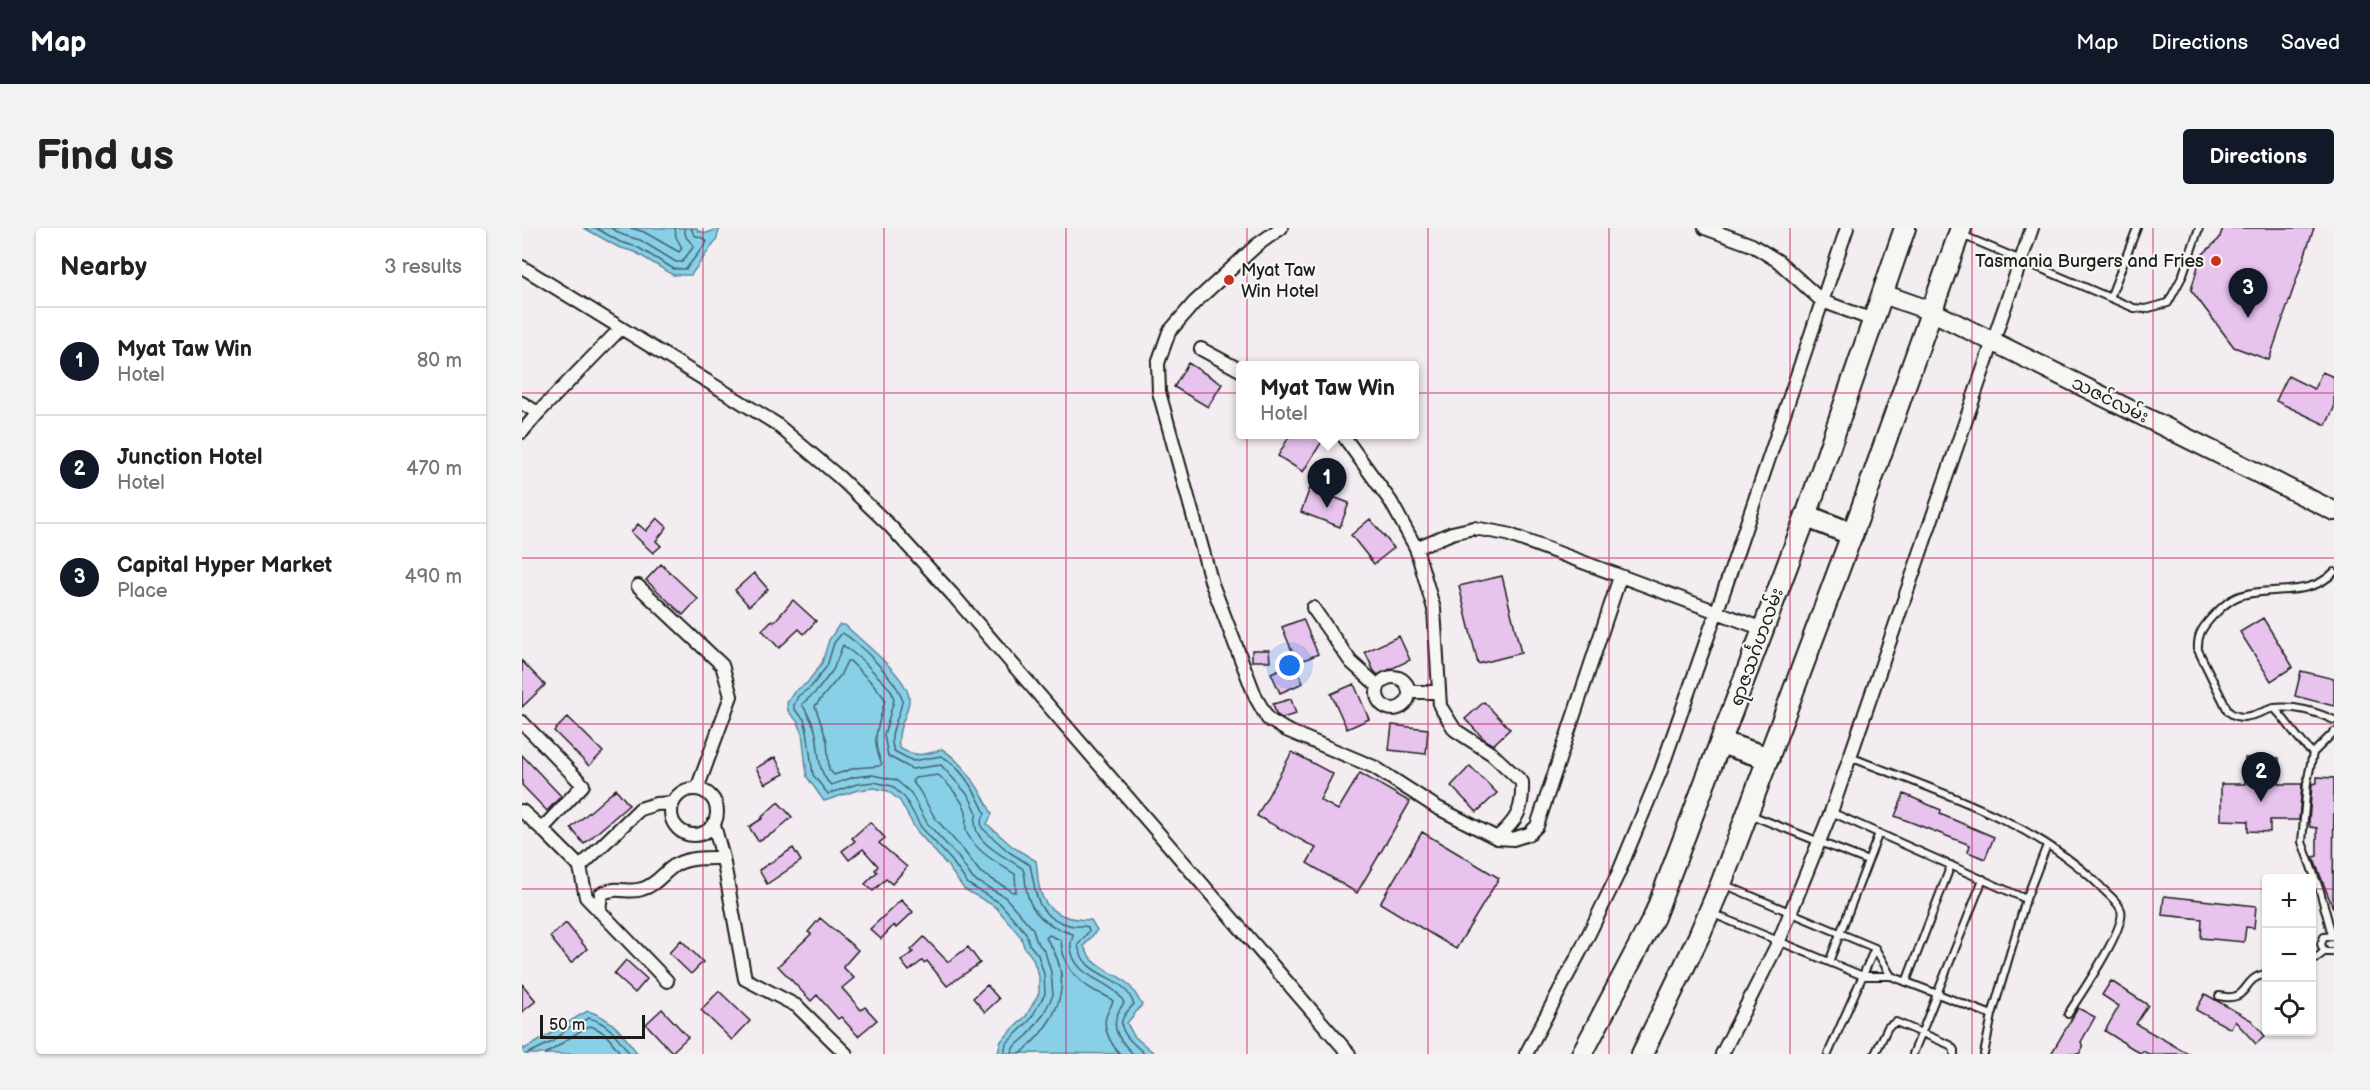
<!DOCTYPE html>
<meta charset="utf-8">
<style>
:root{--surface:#fff;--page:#f2f2f2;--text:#202124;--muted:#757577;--line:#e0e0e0;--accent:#111827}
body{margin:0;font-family:"Balsamiq Sans","Noto Sans Myanmar",sans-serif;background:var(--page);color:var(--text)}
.controls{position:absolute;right:18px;bottom:18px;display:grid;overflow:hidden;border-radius:6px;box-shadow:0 2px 4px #0004}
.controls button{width:54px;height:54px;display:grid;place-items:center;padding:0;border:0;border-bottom:2px solid var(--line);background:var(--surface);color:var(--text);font:30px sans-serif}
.scale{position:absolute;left:18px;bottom:15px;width:105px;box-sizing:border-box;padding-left:6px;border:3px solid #1c1c1c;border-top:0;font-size:16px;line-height:21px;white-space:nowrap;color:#1c1c1c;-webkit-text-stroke:4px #f6f6f2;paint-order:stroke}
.you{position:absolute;left:768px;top:438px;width:21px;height:21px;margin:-15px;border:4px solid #fff;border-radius:50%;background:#1a73e8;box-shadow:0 0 0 9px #1a73e833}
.badge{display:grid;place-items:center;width:39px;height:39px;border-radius:50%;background:var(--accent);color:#fff;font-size:20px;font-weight:700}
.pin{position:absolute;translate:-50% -50px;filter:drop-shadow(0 2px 3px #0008)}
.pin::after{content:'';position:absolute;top:32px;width:21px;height:18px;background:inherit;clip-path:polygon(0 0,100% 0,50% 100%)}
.popup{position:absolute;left:714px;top:133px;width:183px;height:78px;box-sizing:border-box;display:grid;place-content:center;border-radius:6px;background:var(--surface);filter:drop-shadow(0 2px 4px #0005);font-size:20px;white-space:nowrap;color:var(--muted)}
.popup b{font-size:22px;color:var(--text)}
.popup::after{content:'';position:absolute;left:50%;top:100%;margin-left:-12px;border:12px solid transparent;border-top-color:var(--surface)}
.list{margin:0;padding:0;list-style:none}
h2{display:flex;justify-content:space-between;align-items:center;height:78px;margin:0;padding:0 24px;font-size:26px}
h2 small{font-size:20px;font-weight:400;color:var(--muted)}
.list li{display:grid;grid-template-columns:39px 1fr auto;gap:18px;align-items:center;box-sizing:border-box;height:108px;padding:0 24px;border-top:2px solid var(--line)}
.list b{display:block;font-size:22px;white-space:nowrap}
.list p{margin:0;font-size:20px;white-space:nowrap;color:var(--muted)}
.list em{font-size:20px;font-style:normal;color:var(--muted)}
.icon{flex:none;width:33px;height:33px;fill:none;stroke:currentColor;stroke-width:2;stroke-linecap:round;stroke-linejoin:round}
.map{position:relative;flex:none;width:1812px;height:826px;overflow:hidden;border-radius:6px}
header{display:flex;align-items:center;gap:36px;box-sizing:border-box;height:84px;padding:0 30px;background:var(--accent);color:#fff}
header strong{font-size:28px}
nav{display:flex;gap:33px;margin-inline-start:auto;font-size:21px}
.intro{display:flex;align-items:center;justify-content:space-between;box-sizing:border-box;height:144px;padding:0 36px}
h1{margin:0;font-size:42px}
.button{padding:15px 27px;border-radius:6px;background:var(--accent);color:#fff;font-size:21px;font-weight:700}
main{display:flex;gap:36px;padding:0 36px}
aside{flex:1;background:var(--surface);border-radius:6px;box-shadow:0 2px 4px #0004}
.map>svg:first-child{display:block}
</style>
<header>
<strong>Map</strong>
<nav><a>Map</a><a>Directions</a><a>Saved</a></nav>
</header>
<div class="intro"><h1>Find us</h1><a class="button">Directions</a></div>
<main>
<aside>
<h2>Nearby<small>3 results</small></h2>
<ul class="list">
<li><span class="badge">1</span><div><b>Myat Taw Win</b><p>Hotel</p></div><em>80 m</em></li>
<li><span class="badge">2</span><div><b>Junction Hotel</b><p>Hotel</p></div><em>470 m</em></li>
<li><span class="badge">3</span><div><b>Capital Hyper Market</b><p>Place</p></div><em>490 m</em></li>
</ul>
</aside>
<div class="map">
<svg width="1812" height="826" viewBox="0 0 1812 826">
<rect width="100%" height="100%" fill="#f3ecf1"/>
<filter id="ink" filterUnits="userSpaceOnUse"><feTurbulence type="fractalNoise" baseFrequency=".0167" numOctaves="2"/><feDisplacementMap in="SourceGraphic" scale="12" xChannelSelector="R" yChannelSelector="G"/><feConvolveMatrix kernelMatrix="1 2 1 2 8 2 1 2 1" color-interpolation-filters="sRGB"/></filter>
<g filter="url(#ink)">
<path fill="#87d0e8" stroke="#5c8896" stroke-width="1.5" d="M62,0H175L176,3L185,5L198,0L194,12L169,47H151L113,24L96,19Z
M317,397H323C339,413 385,448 387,470C388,485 374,498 377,520C394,529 402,528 420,521C443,536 458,561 470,586L465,596L491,619L514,633C516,642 515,653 518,662C524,686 547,692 569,692L575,702L562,718C569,737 584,741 600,751C609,757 615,768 620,777L605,795L612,808L633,826L476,825L479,813L504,788L517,765V748L510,729L502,719L499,709L474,679L442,661L425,637L394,602L378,573L366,563L352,560L336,562L302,573L285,549L280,504L276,494L266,483L265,475L272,464L285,455L300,435L307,412Z
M66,783C92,791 100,806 116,826H0V819L2,821C25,810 44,794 66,783Z"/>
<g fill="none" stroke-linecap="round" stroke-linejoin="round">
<path stroke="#47646e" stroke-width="1.5" d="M74,0L98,14L115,19L152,41H164L185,14L183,11L172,7L169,0
M89,0L101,7L118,12L154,34H160L172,18L164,9L162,0
M109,0L122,4L157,24L160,20L154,9L153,0
M325,433H328L352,457L363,471C358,498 347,509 360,536L357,538L333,540L312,547L307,541L305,513L293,478L318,448Z
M416,547C423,552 443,575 444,584C445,593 441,599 446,607C456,625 477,636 493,646L494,664H491L458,644L442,623L413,590L397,562L390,553L393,550Z
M5,826L30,814L48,799L67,790C87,795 96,810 108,826
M23,826C39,818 51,805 68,798C83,802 90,814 99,826
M482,826L484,816L508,792L523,766L522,746L516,727L507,716L504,705L478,675L446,656L430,633L399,599L383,570L370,558L352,554L335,556L306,566L291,547L285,503L282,491L272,481V477L276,468L289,459L305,438L312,415L320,405C333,410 382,459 380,474C377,492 365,505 372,523L391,533L419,528C439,538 454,565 463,585L459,594L460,600L487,624L508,637C515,665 511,687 547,697C553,699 560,697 566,699L567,703L556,717C560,741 580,745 597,756C604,761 609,769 612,776C608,781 601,786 600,793C597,805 615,819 623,826
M490,826L491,820L506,807L521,787L531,767L529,744L523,724L514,712L511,701L483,669L451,651L436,629L405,595L389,565L374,552L350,547L332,549L309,557C294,543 298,522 293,502C290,492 285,485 280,476L295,463L311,442L321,417L341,433L369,462L372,472L362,507L366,528L390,541L419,537L447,568L455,585C444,613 483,628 501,641C504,649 503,657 505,665C510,688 530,700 551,706C551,710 548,714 549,719C551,752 593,752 602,775C586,796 594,809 611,826
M499,826C506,818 515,811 521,802C544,773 546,741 524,710L527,707L539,712C540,735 553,752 573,763C579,766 586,768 591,773C590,777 587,781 585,786C579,799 589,816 598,826"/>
</g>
<path fill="#e7c3ee" stroke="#1c1c1c" stroke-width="1.5" d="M1701,0H1792L1747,132L1712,119L1669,62L1679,28L1697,11Z
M666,135L700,156L686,179L652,159Z
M1800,144L1812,149V180L1804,197L1754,173L1766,148L1792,161Z
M768,207H804L781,244L756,228Z
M788,260L827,275L818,299L779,284Z
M135,290L145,299L134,313L139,318L131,325L109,304L116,296L124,303Z
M848,291L872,320L852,336L829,307Z
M139,336L176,371L161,387L124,352Z
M232,345L246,361L227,378L213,362Z
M980,348L999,425L956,436L937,358Z
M271,372L294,393L282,406L277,401L257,420L240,402L250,392L252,394Z
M1741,390L1771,439L1749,453L1718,404Z
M781,391L796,426L775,435L760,399Z
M877,408L888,432L856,447L852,443L843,424Z
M730,422H747L748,433H730Z
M0,433L23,457L0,479Z
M772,435L781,455L758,465L749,445Z
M1779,443L1812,451V478L1773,468Z
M832,456L847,491L825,501L809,466Z
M769,471L774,486L760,490L754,486L751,476Z
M962,474L988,501L971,517L961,510L943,491Z
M46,489L81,524L67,538L32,503Z
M870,497L906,501L904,526L867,522Z
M770,524L811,546L798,572L816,582L838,545L888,574L835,665L785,635L794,620L735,588Z
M0,527L39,568L25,583L0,557Z
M253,529L262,546L243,556L234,540Z
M1723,530H1757V556H1780L1777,592H1748V604L1726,603V593L1699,592V556H1723Z
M948,538L975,565L955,584L929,558Z
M1795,549L1812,550L1811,680L1791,629L1795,628V600L1788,599L1787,593L1790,556L1795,555Z
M94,561L107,577L62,616L49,600Z
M1382,566L1419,582L1418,586L1472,609L1463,631L1446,624L1448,617L1373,588Z
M256,574L270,589L253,604L236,613L227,599L241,590L240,589Z
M348,594L363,610L357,615L385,639L370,656L364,651L351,663L343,656L355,644L353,642L356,638L341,621L327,632L320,623L333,613L330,610Z
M900,604L977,650L934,721L858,675Z
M271,620L279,633L245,656L237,642Z
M1642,668L1734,678L1732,700L1724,699L1722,714L1679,710L1680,691L1640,687Z
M379,672L391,684L374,700L372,697L359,711L348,701Z
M298,690L336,722L321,739L332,750L320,760L339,782L343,779L355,792L336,808L319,789L316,791L295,767L289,773L256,738L289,706L286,704Z
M44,695L65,721L49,735L28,709Z
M402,709L426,734L446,719L458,735L425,758L405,733L402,735L400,733L387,743L379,733L391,724L389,722Z
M159,712L181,734L169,746L147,725Z
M104,732L125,751L113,765L92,746Z
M1589,753L1626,777L1614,796L1667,826H1626L1621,823L1618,825L1583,803L1597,778L1580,767Z
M0,756L14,773L0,784Z
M465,757L477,771L463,784L451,770Z
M197,763L228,793L210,812L179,782Z
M1683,766L1729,792L1743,808L1734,816L1713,793L1709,801L1674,782Z
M1556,780L1573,789L1559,814L1561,819L1557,826H1529Z
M140,781L166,809L150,824L124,796Z"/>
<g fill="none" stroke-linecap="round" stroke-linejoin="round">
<defs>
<path id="service" d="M1440,7L1612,80L1623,81L1646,75L1660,49L1677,0
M1588,70L1615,0
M1812,344C1787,371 1746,357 1715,369C1705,373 1697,382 1690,389C1680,400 1675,407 1676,422L1706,483C1720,496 1737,484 1752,480C1767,495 1775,512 1791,525L1812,504
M1752,480C1774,478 1792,483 1812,492
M1791,525L1785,555L1780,614L1798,663L1810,707
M1328,529C1414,563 1511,592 1578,658C1584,665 1596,673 1599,682C1605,699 1557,769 1546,786
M1309,584L1504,671
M1229,587L1346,633
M1201,656L1353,720L1369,748
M1191,686L1341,748H1369L1470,787L1462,826
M1811,708L1802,709L1799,716L1802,724H1812
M1790,733L1802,724
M1307,734L1357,605
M1384,754L1429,637
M1697,768C1729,775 1718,750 1744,746
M1470,787L1504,671L1525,617
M1306,826L1353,720
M1353,826L1366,799L1374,794L1428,817L1432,822V826
M1391,826L1461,651"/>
<path id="minor" d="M759,0L735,17L672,75L647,104L636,135L637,164L690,356L734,470L746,491L764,502L852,539L914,579L975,610L991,611L1007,606L1015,598L1098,349
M1183,0L1230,17L1256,33L1300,73L1351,92
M0,39L253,195L317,249L368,298L430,366L827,826
M679,121L718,142
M0,175L16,185
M0,204L16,185L99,100
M820,206L869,274L894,320L912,381L918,478L933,502L970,526L1000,554C1001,582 996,591 975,610
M894,320L930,305L952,300L985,306L1241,401
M116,358L200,437L209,468L175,561
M791,380L829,434L856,458
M855 465a16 16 0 1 1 32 0a16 16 0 1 1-32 0Z
M888,464H917
M0,494L61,557L20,601L0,583
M149 584a23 23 0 1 1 46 0a23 23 0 1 1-46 0Z
M20,601L58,639L64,669L145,753
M201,630L223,751L275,778L324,826
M58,639L118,581L134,576L150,575
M77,683L79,666C95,657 106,666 120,661C135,657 142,643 155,636C168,629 187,630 201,630L192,597
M1004,826L1059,722L1096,646L1139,542L1205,354L1325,0
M1200,826L1257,713L1309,584L1510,0"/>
<path id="secondary" d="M1361,66L1409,83L1812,283"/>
<path id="primary" d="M1060,826L1132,689L1284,288L1383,0
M1120,826L1177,708L1199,656L1338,285L1439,0"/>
<path id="trunk" d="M1284,288L1330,306
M1200,515L1246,530"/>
</defs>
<use href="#service" stroke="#1c1c1c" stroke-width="10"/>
<use href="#minor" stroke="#1c1c1c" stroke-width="16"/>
<use href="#secondary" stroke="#1c1c1c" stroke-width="22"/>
<use href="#primary" stroke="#1c1c1c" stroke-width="24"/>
<use href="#trunk" stroke="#1c1c1c" stroke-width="26"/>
<use href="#service" stroke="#f6f6f2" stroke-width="6"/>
<use href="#minor" stroke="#f6f6f2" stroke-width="12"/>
<use href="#secondary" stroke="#f6f6f2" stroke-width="18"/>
<use href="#primary" stroke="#f6f6f2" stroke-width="20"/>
<use href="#trunk" stroke="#f6f6f2" stroke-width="21"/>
</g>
</g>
<path fill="none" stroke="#c2185b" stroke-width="1.5" stroke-opacity="0.55" d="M181,0V826M362,0V826M544,0V826M725,0V826M906,0V826M1087,0V826M1268,0V826M1450,0V826M1631,0V826M0,165H1812M0,330H1812M0,496H1812M0,661H1744M1790,661H1812"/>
<g fill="#c8321e" stroke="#f6f6f2" stroke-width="2">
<circle cx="1694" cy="33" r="6"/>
<circle cx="707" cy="52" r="6"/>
</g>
<g text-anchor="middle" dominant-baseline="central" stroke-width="4.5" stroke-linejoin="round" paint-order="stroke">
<g font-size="18" fill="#1c1c1c" stroke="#f6f6f2" text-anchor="end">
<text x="1682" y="33">Tasmania Burgers and Fries</text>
<text x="719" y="42" text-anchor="start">Myat Taw<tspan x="719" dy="21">Win Hotel</tspan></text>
</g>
<g font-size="18" fill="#1c1c1c" stroke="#f6f6f2">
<text transform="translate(1588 172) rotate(26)">သဇင်လမ်း</text>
<text transform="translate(1235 419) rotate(-70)">ရာဇသင်္ဂဟလမ်း</text>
</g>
</g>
</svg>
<div class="controls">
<button>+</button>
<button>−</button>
<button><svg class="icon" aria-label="locate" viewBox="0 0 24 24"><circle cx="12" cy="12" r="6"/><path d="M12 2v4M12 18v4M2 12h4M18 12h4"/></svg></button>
</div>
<div class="scale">50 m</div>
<div class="you"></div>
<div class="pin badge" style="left:805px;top:280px">1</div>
<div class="popup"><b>Myat Taw Win</b>Hotel</div>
<div class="pin badge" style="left:1739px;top:574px">2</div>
<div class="pin badge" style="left:1726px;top:90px">3</div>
</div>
</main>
